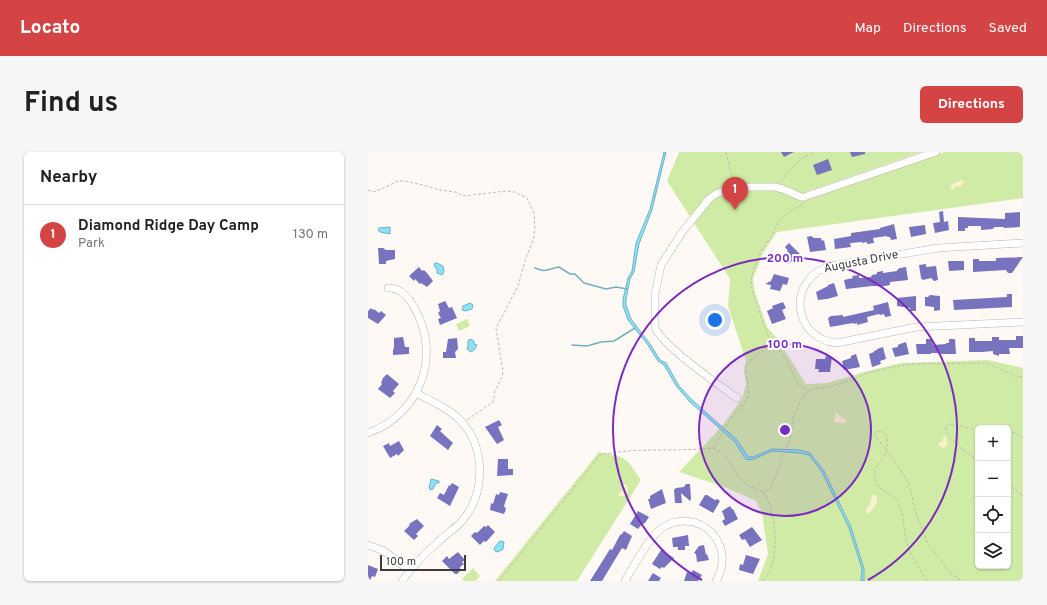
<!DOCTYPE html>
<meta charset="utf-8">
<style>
:root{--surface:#fff;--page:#f6f6f6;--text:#202124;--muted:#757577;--line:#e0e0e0;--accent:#d44445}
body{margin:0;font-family:Overpass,sans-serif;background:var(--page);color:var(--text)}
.controls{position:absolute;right:12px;bottom:12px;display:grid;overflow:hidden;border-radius:6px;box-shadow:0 1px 3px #0004}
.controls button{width:36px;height:36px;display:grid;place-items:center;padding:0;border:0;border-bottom:1px solid var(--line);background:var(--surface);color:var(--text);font:20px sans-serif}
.scale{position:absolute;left:12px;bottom:10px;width:86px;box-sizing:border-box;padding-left:4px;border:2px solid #3e3b39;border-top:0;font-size:11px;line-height:14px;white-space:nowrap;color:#3e3b39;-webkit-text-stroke:3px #fff;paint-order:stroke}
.you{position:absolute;left:347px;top:168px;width:14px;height:14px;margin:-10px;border:3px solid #fff;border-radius:50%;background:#1a73e8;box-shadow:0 0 0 6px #1a73e833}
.badge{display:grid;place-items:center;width:26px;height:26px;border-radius:50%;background:var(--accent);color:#fff;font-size:13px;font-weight:700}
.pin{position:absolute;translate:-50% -33px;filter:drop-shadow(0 1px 2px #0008)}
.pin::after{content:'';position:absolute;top:21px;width:14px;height:12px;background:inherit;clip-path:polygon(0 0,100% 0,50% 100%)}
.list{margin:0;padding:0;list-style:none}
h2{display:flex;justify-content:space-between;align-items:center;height:52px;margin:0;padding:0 16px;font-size:17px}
h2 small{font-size:13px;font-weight:400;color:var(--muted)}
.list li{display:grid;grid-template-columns:26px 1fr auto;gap:12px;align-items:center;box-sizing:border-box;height:60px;padding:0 16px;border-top:1px solid var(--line)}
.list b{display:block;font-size:15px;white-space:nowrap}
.list p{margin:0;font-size:13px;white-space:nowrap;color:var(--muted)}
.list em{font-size:13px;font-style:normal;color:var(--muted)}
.icon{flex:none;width:22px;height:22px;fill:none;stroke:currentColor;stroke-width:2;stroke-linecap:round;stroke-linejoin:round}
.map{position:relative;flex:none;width:655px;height:429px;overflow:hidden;border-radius:6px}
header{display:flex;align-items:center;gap:24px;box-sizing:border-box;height:56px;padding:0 20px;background:var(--accent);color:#fff}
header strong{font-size:19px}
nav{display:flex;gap:22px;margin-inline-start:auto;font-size:14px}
.intro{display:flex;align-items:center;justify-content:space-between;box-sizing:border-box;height:96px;padding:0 24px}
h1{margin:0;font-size:28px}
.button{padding:10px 18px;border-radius:6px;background:var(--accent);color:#fff;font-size:14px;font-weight:700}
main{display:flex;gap:24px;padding:0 24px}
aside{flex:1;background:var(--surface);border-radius:6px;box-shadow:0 1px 3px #0004}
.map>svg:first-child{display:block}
</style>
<header>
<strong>Locato</strong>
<nav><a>Map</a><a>Directions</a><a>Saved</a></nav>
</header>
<div class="intro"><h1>Find us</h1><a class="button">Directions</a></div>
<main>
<aside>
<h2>Nearby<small></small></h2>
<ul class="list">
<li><span class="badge">1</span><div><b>Diamond Ridge Day Camp</b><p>Park</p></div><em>130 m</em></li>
</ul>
</aside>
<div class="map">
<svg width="655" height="429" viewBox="0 0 655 429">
<rect width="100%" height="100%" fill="#fff9f5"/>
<path fill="#d0eba6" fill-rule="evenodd" d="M311,0H554L438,40L433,47L577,0H655V46L409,80L395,101L385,127L387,140L399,175L409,186L438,232L459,231L496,220L533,211L620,208L655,216V429H390L400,402L394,361L388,349L359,336L311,320L354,274L374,247L378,232L376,219L378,209L360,154L362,127L299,29ZM610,276H640V414H610Z
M99,167L102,174L91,179L88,172Z
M231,300C259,305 258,305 273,328L209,429H127Z
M105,416L112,424L107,429H96L94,427Z"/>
<path fill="#faf0cb" d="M594,28L596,30L594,32V34L586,35V38L583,37L582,35L584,32Z
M468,260L473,265L478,268V270L475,271L466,270Z
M576,284L578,286V289L580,292L579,294L575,296L571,294L570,291L574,290Z
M255,332L259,333L260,340L257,344H250L252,340L255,339L252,335Z
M506,342L509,344V351L501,362H500L497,358L501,354L504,344Z"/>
<path fill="#8ae2f9" stroke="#73b0bf" d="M296,0H298L284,58L271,92L266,120L262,127L258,147V153L263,167L282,192L292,208L298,211L311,234L324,248L369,288L380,305H385L404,297L432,298L442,301L456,319L483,375L496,417V429H493L494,417L481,376L454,320L441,303L432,301L404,299L386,307L379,308L376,305L367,290L322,250L309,235L296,213L290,209L280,193L260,168L255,154V147L260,126L264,119L268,91L282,57Z
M22,75V82L12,80L10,78L11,76Z
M67,111H69L75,114L76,120L74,123L69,121V118L66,113Z
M102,151L105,153L104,157L97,159L94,158L95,154Z
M102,187L106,189V192L109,193L106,198L103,200L99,197L100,194V189Z
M63,327L71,329V331H68L65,337L63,338L61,336Z
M132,389L136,390L135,397L130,400L127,399L126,396Z"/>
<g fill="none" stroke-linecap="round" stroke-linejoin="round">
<path stroke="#73b0bf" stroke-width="1.5" d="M167,116C178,121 180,117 191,115L202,122H207L216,131L238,137L248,135L259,137
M204,193L219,194L233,190L246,189L267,176"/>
</g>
<path fill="#7773be" d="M413,0H426L416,5Z
M482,0H497V2L484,5Z
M460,7L464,18L449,23L445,13Z
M575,59L576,70L580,69L581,78L567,81L565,71L572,70L571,60Z
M652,60V75L636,76V75H627L625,76V77L613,78V74H600V76H597V79H590V65L637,67V61Z
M526,72L529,87L523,88L522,85H519V84L505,86L506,91L499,92V90L494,91V90L482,91L483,95L467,97L466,87L483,84V81L512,77V76Z
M557,73L558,82L543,85L541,75Z
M443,84L446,86H453L454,89L456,88L458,98L442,100L439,85Z
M421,91L435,105L430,109L427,107L420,112L413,105L420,99L417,95Z
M10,96H15L18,98H27V107L18,109V112H11Z
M655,105L644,121H640L638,118L605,120V107H611V109H628V106Z
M580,109H596V118L581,119Z
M558,112V115L568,114L570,128L566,129L563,126L555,128L553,126L551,113Z
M51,115L54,119L56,118L59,121L65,129L59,135L53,131L52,132L47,127L46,129L41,124Z
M538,115L540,128L522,130V133L511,135V134H504L478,137L476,128L485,126L484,124L491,123V126L503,125L504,123L509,122V120L515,119V121L529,119V118L532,116Z
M406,122L421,126L419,133L415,132L412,139L402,137L403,133L397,132L403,129Z
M466,131L470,144L459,147L450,148L448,140L460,134V133Z
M639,142H644V155L586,158L585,148L639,145Z
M562,143L572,144V158L566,159V155L557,154V145H560Z
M548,144V159H542V156L529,154V146Z
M77,149L81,156L84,155L89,166L72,173L70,167L73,166L70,161L72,159L70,152Z
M415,150L418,156L414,158L418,167L404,172L399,159L405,156L404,154Z
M520,150L523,164L517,165L516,162L512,163L511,162L499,165L500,170L489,173V171L486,172L485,171L462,175L460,166L463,164L475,163V165L506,158L505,154Z
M3,156L5,158L6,157L11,161L13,159L18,163L10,172L0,166V159Z
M648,184H655V196H641L642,202H631V204L625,202V199L614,200H601V186H607V189H624V185H631V188H648Z
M35,185L37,195H41V202L25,203V198L26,196V186Z
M89,186L90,197L87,200L88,206H75V200H78L80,187Z
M558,187H564L565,193L578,192V191H581V187H587L588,202H573V201H563V202H549L548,192H558Z
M538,190L541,202L527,205L524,196L530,195V193L532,192Z
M515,195L518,207L512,209L513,212L504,215L501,202L506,200V199L509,198V197Z
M488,202L492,215L476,218L474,209L483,206V204Z
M458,204L464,205L462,220H450L451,217H447L448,207H457Z
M19,222L31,232L25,239L27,241L22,246L10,237L14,232L13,231L15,226Z
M131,268L134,273L130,275L136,288L129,292L117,275Z
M69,273L74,277L72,279L85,291L80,298L62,284Z
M31,289L36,298L30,304L29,302L22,306L15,294L21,291L22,294Z
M130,307H140V317H145V323L129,324Z
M84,331L91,335L82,354L69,346L72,341L76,343L81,333L82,334Z
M318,332H322L323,347L322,349L313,341L314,351H307L306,338L308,336L316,335Z
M294,337L298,351L283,357L280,347H282V344Z
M132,340L140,342L136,354L138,357L136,362L122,358L123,351L125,352L128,342L131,343Z
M337,343H339L347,348L349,347L352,349L345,361L331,353Z
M362,354L364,357L366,358V359L370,367L357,374L354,369L357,367L354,359Z
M270,359L281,365L277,371L275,372H274L270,377L262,372Z
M49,367L56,374L48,382L50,384L46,388L36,379L42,373L41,372Z
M120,373L127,380L118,390L116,389L112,393L103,384L107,380L109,381L116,374L118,375Z
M384,375L394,388L382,395L377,387L374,388L371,383Z
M256,379L264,384L258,398L254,396L234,429H222L242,397L244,398L252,383L254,382Z
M320,383L321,394H317V398H310V395H305L304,386Z
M336,393L338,403L339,402L341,408L329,410L328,402L326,401L331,394Z
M293,398L306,406L296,416L294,415L292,417L284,412Z
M90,400L97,408L94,410L96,412L92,415V419L89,422H87L74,409L79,404L81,407Z
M378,403L392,407L385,422L371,418L372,412L375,413Z
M0,413L10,417L7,425L4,424L2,429H0Z
M325,418L334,423L330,429H316L319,420L323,422Z
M285,421L293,426L291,429H280Z"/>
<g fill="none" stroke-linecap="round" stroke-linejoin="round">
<defs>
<path id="minor" d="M655,91L570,96L463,114C418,126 424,187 469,191L548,175L655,170
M369,246C353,235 291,191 287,175V142L293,113L315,79L341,47L348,42L359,38L377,35H407L415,37L433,45H436L568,0
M0,281C51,263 74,205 47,157C41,146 34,136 20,136
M0,393L16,399L42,419
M34,429C44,415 56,402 69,391C77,383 87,377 94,369C118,341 118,295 92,268C80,256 63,249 48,241
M257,429C265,415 281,385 294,376C330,353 370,392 348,429"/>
</defs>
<use href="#minor" stroke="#bcb5b0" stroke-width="8"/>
<path stroke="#c0bbb7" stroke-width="1" stroke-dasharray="3 2" stroke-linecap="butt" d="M358,0L362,18L367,30
M413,29L428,12L436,5L447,0
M0,38L5,40L11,38L30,29H37L59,34L72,38L87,40L96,44L138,39L147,40L159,46L166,61L167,76L166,85L156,112L150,134L128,176L135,220L134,225L127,239L125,250L99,268
M404,191C412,198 419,207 423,217C428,229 427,234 441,238
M610,278L582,272L579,273L577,275C580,287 599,302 610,308
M640,278L655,285
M345,296C353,287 356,276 363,266C369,259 378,252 380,243C382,233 376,222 378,212L402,193L403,190L395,171L384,137L383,131L384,123L392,101L404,83L410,70L422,59L437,51
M640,332L655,344
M131,429L232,303C268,295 307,300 344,296C358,300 363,315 372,326C378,333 387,337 396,340L403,336L423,283L426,262L437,241L446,237L460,235L484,228L496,222L519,216L544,212L619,211L647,224L655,225
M395,429C397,425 400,423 402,419C411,395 408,363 396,341
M559,429C552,416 543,406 539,391C535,379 537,364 531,352C525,341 520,343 513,337C509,334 509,330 507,326C507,324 506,321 506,320C506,315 510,313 513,310C518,302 522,290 517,281C514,279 512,279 508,280L507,283L527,310L541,331L547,358L559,390L583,422L594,429"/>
<use href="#minor" stroke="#fff" stroke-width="7"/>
</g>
<circle cx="417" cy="278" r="86" fill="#7b2cbf" fill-opacity=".12"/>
<g fill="none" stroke="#7b2cbf" stroke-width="2">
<circle cx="417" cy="278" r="86"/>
<path d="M334 428A172 172 0 1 1 500 428"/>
</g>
<g text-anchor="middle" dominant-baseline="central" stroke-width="4" stroke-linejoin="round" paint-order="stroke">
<g font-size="12" fill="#3e3b39" stroke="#fff">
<text transform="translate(493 110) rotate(-11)">Augusta Drive</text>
</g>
</g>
<circle cx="417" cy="278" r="6" fill="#7b2cbf" stroke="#fff" stroke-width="2"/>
<g font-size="12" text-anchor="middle" font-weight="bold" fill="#7b2cbf" stroke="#fff" stroke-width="4" stroke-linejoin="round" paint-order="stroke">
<text x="417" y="110">200 m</text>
<text x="417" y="196">100 m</text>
</g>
</svg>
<div class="controls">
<button>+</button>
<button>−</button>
<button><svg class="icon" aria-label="locate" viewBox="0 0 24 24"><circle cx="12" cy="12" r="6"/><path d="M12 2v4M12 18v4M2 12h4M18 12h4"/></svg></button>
<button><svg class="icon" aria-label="layers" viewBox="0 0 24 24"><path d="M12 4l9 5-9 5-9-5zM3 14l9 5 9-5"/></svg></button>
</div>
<div class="scale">100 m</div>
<div class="you"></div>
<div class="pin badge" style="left:367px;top:58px">1</div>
</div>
</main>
